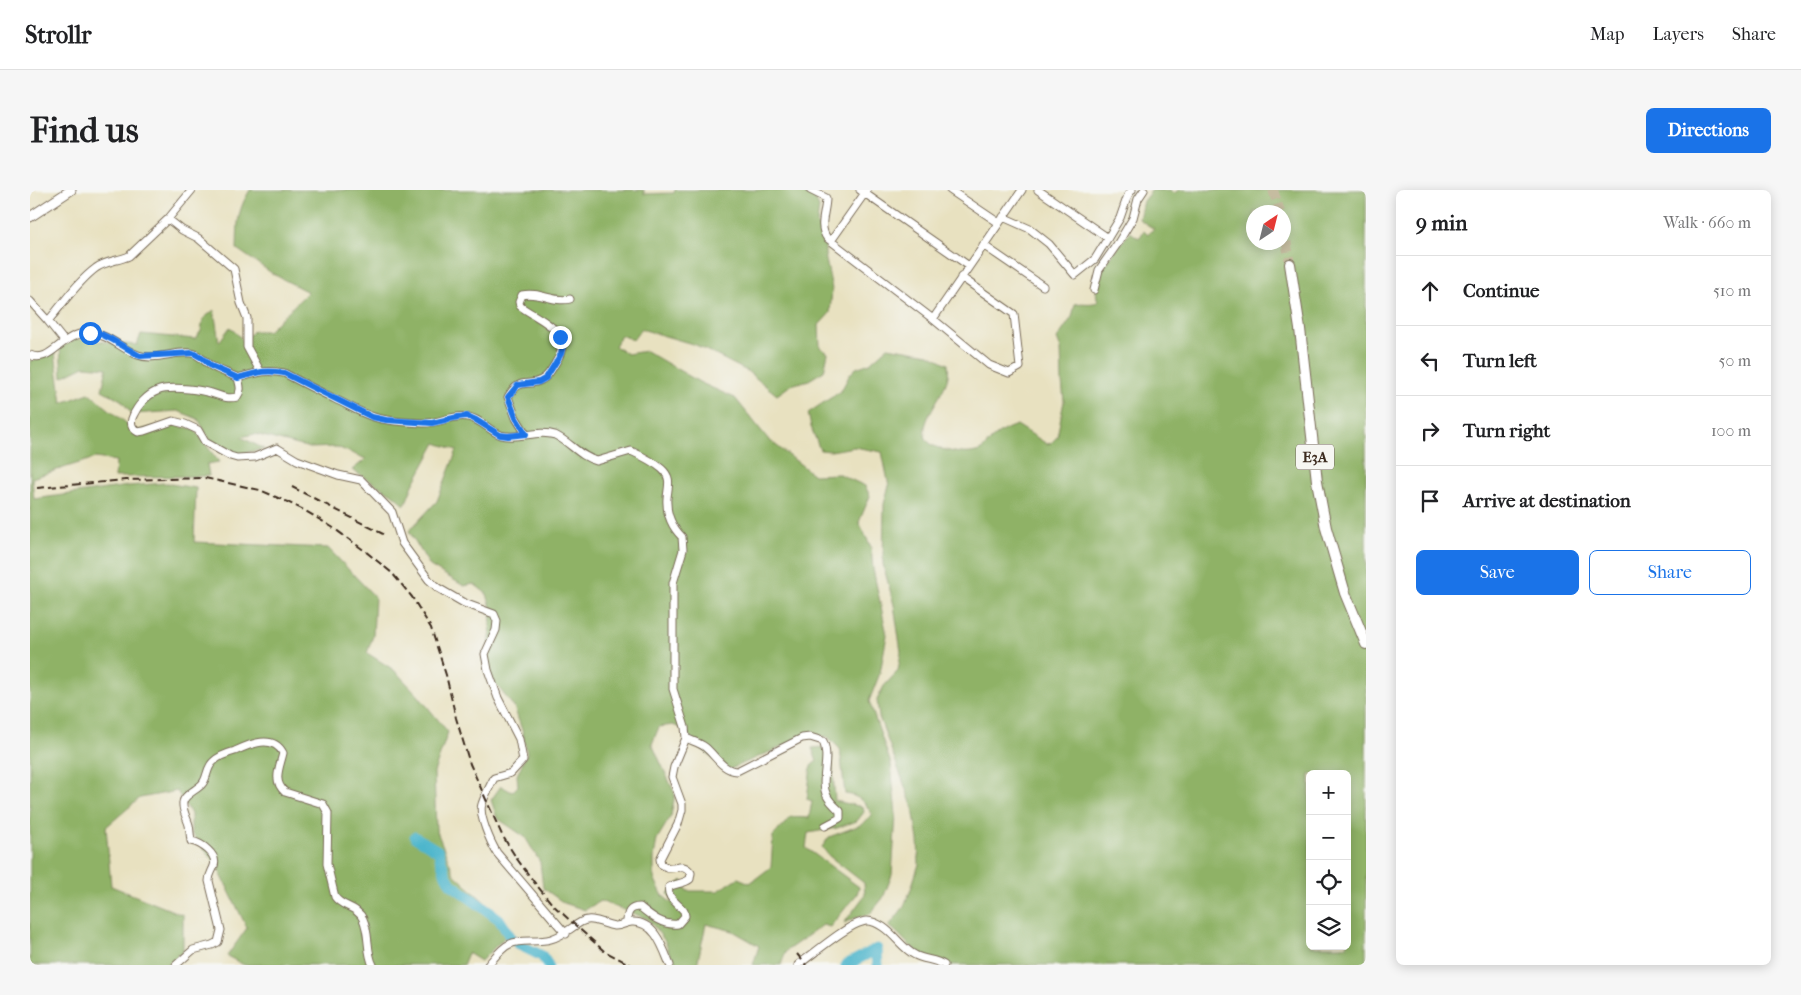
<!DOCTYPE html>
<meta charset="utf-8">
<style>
:root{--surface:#fff;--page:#f6f6f6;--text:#202124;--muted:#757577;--line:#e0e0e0;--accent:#1a73e8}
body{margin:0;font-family:"IM FELL French Canon",serif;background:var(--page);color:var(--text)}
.controls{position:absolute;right:15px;bottom:15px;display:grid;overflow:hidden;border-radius:8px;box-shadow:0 2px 12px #0003}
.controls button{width:45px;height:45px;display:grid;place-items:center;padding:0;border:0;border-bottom:1px solid var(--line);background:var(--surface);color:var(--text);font:25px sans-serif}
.compass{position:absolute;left:1216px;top:15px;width:45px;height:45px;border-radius:50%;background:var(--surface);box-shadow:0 2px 12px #0003;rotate:35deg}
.stop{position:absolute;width:15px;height:15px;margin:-11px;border:4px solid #1a73e8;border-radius:50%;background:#fff}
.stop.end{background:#1a73e8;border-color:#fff;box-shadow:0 1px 5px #0008}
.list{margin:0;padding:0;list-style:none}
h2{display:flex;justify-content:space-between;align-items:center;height:65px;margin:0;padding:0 20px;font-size:21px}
h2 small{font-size:16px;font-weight:400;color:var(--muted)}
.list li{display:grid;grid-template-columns:32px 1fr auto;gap:15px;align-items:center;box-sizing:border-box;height:70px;padding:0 20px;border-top:1px solid var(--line)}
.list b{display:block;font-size:19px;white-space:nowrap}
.list em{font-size:16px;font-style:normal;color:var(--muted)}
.actions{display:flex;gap:10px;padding:15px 20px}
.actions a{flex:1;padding:11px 0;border:1px solid var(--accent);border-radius:8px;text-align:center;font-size:18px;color:var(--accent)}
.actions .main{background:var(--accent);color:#fff}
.icon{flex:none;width:28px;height:28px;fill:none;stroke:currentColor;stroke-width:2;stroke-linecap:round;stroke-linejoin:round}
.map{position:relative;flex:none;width:1336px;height:775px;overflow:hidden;border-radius:8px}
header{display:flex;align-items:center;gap:30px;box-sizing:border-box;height:70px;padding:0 25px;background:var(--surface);border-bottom:1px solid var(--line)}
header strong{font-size:24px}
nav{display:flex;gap:28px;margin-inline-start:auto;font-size:18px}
.intro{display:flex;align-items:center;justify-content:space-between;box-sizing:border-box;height:120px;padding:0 30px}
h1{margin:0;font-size:35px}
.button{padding:12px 22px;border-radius:8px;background:var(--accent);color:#fff;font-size:18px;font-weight:700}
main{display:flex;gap:30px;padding:0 30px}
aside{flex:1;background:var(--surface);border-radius:8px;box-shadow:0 2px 12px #0003}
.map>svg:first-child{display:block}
</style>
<header>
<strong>Strollr</strong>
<nav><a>Map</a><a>Layers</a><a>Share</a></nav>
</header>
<div class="intro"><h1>Find us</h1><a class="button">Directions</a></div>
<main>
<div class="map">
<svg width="1336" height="775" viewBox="0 0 1336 775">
<rect width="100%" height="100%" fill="#f6f6f2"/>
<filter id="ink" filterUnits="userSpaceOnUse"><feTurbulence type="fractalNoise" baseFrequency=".02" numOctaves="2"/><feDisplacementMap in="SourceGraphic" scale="10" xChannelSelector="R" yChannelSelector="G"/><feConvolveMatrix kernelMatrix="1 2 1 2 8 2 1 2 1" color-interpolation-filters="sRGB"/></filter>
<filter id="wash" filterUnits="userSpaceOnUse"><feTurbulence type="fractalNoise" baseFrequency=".0096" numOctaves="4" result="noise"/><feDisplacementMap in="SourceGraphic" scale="20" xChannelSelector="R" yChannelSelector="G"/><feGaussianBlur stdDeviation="1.12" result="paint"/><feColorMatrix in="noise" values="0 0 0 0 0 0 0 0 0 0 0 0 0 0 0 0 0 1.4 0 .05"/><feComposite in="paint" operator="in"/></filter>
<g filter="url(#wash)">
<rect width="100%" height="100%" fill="#e8e1c0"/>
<path fill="#8fb266" stroke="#656e42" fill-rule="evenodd" d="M220,0H614V4L644,3L645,0H767L774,2L784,7L789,17L787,33L795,54V65L802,99L800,123L789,135L790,157L798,163L794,181L779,190L761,195L747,205L717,181L666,155L611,139L603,150L591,145L585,156L597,164L616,161L671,193L705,208L738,249L784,285L809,284L835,296L840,306L829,332L841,357L843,379L857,445L850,483L839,511L861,574L866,625L862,685L853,708L840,724L825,728L814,733L835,705L834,693L799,666L792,657L799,647L833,634L842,624C835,612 828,605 815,604L810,559L798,547L781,544L696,581L650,538L643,535L629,537L622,554L645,604L641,626L627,649L624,667V688L633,706L644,715L638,703L652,690L657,701H688L708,688L720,693L741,677L743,646L761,627L779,628L782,611L777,609L781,576L787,571L782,558L793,557L802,565L805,611L833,617L834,622L827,631L807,638L778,643L776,658L829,697L827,704L800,737L793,735L756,761L751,775H723L729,756L703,741L676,734L667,775L647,774L640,765L635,751L618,729L570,711L555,720L534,713L513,698L510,672L495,647L467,628L461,610L471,596L482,602L488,596L487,585L497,563L492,540L484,517L457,483L455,471L460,449L461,418L457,404L444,394L434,396L400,376L379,341L407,311L427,260L406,253L383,295L375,315L362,304L322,280L336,269L307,257L280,258L225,244L211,247L234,259L208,264L181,252L168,229L148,221L102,224L91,210L72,200L77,178L54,176L32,187L30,158L46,149L107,155L111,144L165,149L171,141L173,129L184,120L189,152L200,137L214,151L223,141H238L278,102L243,84L207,59C208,33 206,23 220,0Z
M1122,0H1140L1144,3L1149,0H1336V775H916C905,770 893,766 883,758C875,752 869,743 859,736L873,718L880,702L889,674L888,650L883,618L849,527L847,510L854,496L868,481L871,462L864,415L853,374L854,314L859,296L852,262L824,257L801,261L790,260L781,237L778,223L811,201L820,184L826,178L840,173L858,157L899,164L918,174C918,178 919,182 918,186C915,208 871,248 912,259C923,262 935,265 946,262C954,261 958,252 963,248C971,241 978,238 987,235L1017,254L1021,253L1027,247L1034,211L1032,192L1031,159L1027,149L1042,127L1045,114C1054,112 1058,115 1068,112C1059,86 1087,60 1100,42L1109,48L1114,41L1117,44L1124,39L1109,29L1113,11ZM1224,22H1254V52H1224ZM1280,584H1317V756H1280Z
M25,163L32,213L59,203L106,241L137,234L164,239L189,272L177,274L179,286L85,287L86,271L65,268L2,288L4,309L98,296L134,293L166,298L164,352L298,358L345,407L343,446L337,463L364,480L387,504L418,542L404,582L406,639L424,684L472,728L475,747L451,771L438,763L433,775H214L197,766L217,738L186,674L161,643V624L147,601L110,608L76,637L81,696L153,725V762L137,775H0V171Z"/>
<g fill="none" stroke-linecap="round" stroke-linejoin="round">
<path stroke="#4db6cc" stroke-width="11" d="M385,647L408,661L416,685L421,694L469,729L481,748
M488,754L512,766L518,775
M816,775L847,759L848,775"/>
</g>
</g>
<g filter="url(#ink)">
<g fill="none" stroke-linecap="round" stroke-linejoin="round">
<path stroke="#c5bca0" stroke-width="10" stroke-dasharray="10 5" stroke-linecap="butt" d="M1243,0L1250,22
M1254,37L1260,74"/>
<defs>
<path id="minor" d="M780,0L796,8C796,22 788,36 797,48L903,129L992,0
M830,0L939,76
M920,0L969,33
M1008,0L1078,48
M973,27L1000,39L1019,54L1045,85L1065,69L1090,28L1098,5L1102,0
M138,29L152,40L168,48L204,79L211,113L217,128V157L230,181
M801,51L837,0
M953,55L1013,96
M1064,100L1069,80L1088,53L1103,28L1108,9L1114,0
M0,111L18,131
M903,129L959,175L979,183L990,177L984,124L931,87
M34,151L18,131C33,114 47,92 66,78C76,71 88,71 99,66L138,29L162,0
M0,165C21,175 32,141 60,143C79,144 91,159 108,165C124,171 144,161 161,163C170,164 175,173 183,177C191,181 200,184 208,188C226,183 235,179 254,183C271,192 288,201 305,209C318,215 330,223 344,227C359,232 377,232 393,233C408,234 423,224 438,227C451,229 459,241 471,245C489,250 507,239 525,245C540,252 550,267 567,271L601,261C612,266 623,271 632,279C642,288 638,296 637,308C636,323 641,336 652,347L653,360L643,393V499L655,537L656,548L644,577L642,587L652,614V620L648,634L630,669L631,674C631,674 638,678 638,678C648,679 654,672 661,683L660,689C654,694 646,693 639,697C636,708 648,713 654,721L655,726L648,734C633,736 621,726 610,717C599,717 597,723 597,733
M208,188C210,196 212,200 207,207C195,210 188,204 177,202C165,199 138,196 127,201C117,205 107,216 103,226C100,232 101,238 108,242L114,241L143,231L155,234L168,240L175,252L200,266L207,268L225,267L247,258L267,270L308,285L331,290L362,322L372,353L399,390L408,398L434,413L464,424L467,431L466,440L455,464L458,480L468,508L489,549L493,570L481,583L464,588C460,596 455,605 452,614C448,625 461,653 467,663L536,744
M496,244L486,228L478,207C491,186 496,198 511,190C518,187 522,179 526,172C546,141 510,131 490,116L489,112L492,105C509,101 524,113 540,109
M656,548C662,551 670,553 675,557C685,565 693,581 707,581L772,548L780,547L793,551C801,569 789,591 797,606C800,612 806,617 810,621V628L795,636
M146,775L163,760L182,755L188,752L191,740L179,691C179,684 182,682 184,676C188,664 171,653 161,651C160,645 160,640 159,635C157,628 152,620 153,613C153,605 167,600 172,594C178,588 176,577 184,571C189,566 198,563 205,561C220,554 243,544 253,563C250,577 242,591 255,602L293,614L298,623L297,674L305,707C311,717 327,716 333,729C340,744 336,762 343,775
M458,775C464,768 472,757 480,754C490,749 508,753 521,749C535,745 540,738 551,732C561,726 573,734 584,736C590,737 596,732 602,732C625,731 633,758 640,775
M768,775C782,765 817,735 832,732C839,729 847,733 853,737C865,745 873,759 885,765C894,770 905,769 914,775"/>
<path id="major" d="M0,27L41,0"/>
<path id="highway" d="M1260,74L1270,139L1287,291L1296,338L1315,403L1336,454"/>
</defs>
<use href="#minor" stroke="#786a57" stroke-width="9"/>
<use href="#major" stroke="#786a57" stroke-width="11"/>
<use href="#highway" stroke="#786a57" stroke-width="12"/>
<use href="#minor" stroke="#fff" stroke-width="7"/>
<use href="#major" stroke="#fff" stroke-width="9"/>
<use href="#highway" stroke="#fff" stroke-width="10"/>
<path stroke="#3b2a1e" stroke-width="2" stroke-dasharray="8 4" stroke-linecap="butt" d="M262,297L353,344
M7,298L96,290L175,288L230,300L253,310L274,320L302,337L335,361L362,383L382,407L401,438L416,485L426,528L440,574L472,645L487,669L504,692L523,715L574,761L601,775
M767,764L776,775"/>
</g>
</g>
<g fill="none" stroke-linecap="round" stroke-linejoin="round" filter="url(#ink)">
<path stroke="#1a73e8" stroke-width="6" d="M60,143L71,144L81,149L110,166L163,163L172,168L181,176L208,188C226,183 235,179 254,183L342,227L356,230L402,233L428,227L437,226L446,230L470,245L478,246L496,244L486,228L478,207L488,195L509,192L516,188L531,164L533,156L530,147"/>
</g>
<g text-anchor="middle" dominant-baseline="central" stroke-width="4" stroke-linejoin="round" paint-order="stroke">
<rect fill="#f6f6f2" stroke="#73675e" stroke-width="1" x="1266" y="254.5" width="38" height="25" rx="4"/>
<g font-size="15" font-weight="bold" fill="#3b2a1e">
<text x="1285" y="267">E3A</text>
</g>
</g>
</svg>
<div class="controls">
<button>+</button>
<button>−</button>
<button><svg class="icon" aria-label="locate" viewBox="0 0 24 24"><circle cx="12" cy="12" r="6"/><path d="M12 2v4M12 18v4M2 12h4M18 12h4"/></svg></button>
<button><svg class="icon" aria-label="layers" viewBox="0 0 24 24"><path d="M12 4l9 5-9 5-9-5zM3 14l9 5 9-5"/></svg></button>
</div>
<svg class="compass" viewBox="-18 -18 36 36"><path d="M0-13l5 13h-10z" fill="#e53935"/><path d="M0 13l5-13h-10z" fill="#757577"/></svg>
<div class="stop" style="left:60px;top:143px"></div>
<div class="stop end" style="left:530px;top:147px"></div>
</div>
<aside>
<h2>9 min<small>Walk · 660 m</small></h2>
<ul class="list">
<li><svg class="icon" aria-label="ahead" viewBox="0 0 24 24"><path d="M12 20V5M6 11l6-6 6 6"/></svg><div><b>Continue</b></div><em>510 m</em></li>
<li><svg class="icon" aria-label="left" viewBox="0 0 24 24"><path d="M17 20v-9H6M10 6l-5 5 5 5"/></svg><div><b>Turn left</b></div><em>50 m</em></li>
<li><svg class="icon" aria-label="right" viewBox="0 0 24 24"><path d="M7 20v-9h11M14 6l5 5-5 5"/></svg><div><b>Turn right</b></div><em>100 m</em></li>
<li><svg class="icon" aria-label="arrive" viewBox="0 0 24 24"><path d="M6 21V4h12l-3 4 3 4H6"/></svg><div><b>Arrive at destination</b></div></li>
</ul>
<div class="actions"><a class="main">Save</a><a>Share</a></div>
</aside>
</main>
